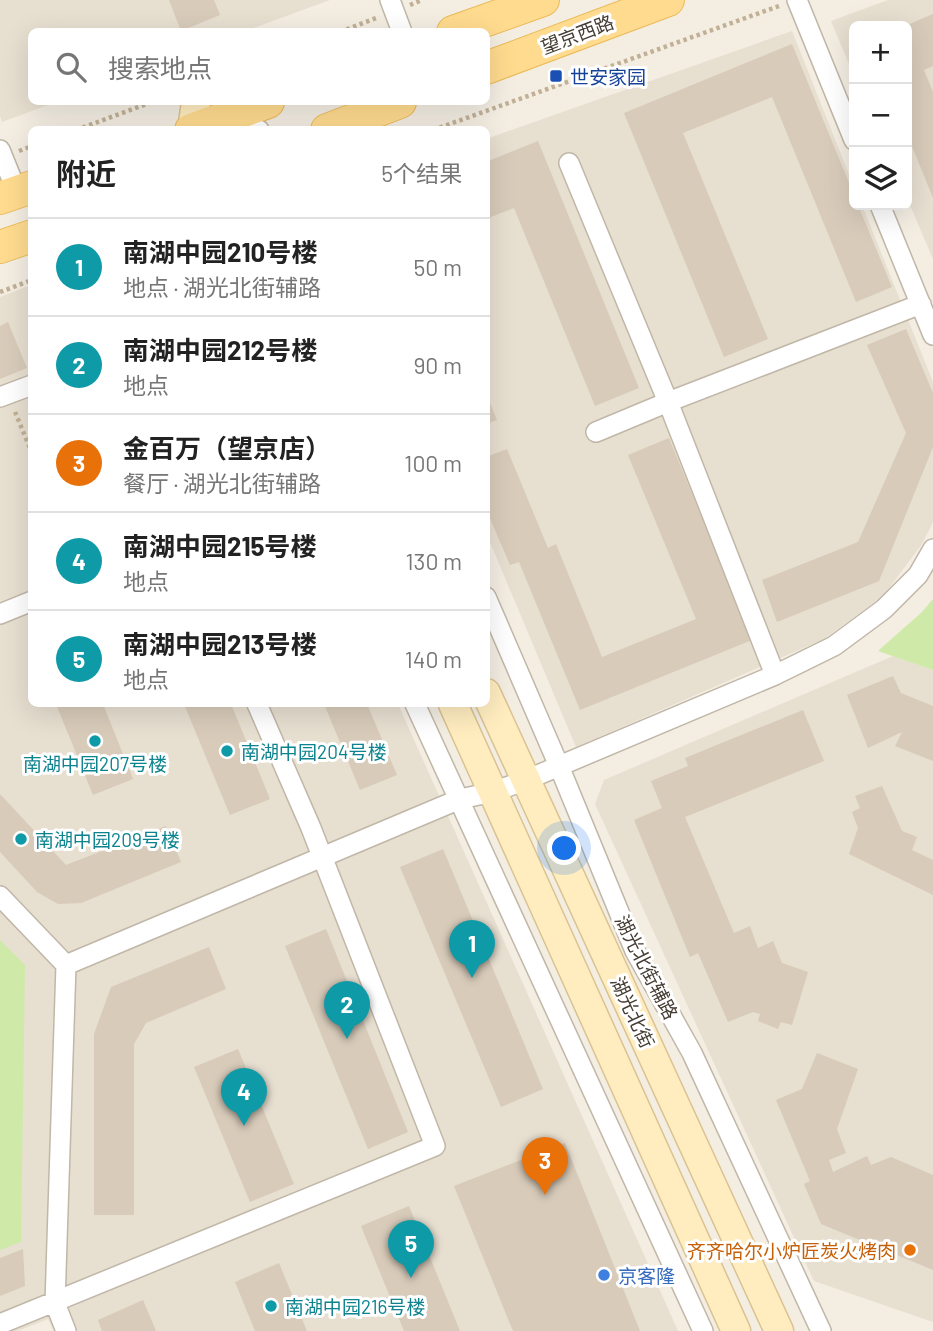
<!DOCTYPE html>
<html lang="zh">
<meta charset="utf-8">
<style>
:root{--surface:#fff;--page:#f6f6f6;--text:#222;--muted:#767676;--line:#e0e0e0;--accent:#d93025}
body{margin:0;font-family:Barlow,"Noto Sans SC",sans-serif;background:var(--page);color:var(--text)}
.controls{position:absolute;right:21px;top:21px;display:grid;overflow:hidden;border-radius:10px;box-shadow:0 7px 28px #0002}
.controls button{width:63px;height:63px;display:grid;place-items:center;padding:0;border:0;border-bottom:2px solid var(--line);background:var(--surface);color:var(--text);font:35px sans-serif}
.you{position:absolute;left:565px;top:849px;width:24px;height:24px;margin:-18px;border:5px solid #fff;border-radius:50%;background:#1a73e8;box-shadow:0 0 0 10px #1a73e833}
.badge{display:grid;place-items:center;width:46px;height:46px;border-radius:50%;background:var(--accent);color:#fff;font-size:23px;font-weight:700}
.pin{position:absolute;translate:-50% -58px;filter:drop-shadow(0 2px 4px #0008)}
.pin::after{content:'';position:absolute;top:37px;width:24px;height:21px;background:inherit;clip-path:polygon(0 0,100% 0,50% 100%)}
.list{margin:0;padding:0;list-style:none}
h2{display:flex;justify-content:space-between;align-items:center;height:91px;margin:0;padding:0 28px;font-size:30px}
h2 small{font-size:23px;font-weight:400;color:var(--muted)}
.list li{display:grid;grid-template-columns:46px 1fr auto;gap:21px;align-items:center;box-sizing:border-box;height:98px;padding:0 28px;border-top:2px solid var(--line)}
.list b{display:block;font-size:26px;white-space:nowrap}
.list p{margin:0;font-size:23px;white-space:nowrap;color:var(--muted)}
.list em{font-size:23px;font-style:normal;color:var(--muted)}
.icon{flex:none;width:38px;height:38px;fill:none;stroke:currentColor;stroke-width:2;stroke-linecap:round;stroke-linejoin:round}
.map{position:relative;flex:none;width:933px;height:1331px;overflow:hidden}
.search{position:absolute;background:var(--surface);box-shadow:0 7px 28px #0002;left:28px;top:28px;width:462px;height:77px;display:flex;align-items:center;gap:18px;box-sizing:border-box;padding:0 24px;border-radius:10px;color:var(--muted);font-size:26px}
.panel{position:absolute;background:var(--surface);box-shadow:0 7px 28px #0002;left:28px;top:126px;width:462px;height:581px;border-radius:10px}
.map>svg:first-child{display:block}
</style>
<div class="map">
<svg width="933" height="1331" viewBox="0 0 933 1331">
<rect width="100%" height="100%" fill="#f3ede2"/>
<path fill="#e7dfd0" d="M0,0H330L245,31L32,32V102H56L2,122L0,116Z
M888,0H933V259L907,198V26H854V76L831,21Z
M792,31L854,187V205H862L933,382V522L922,544L883,596L824,639L576,747L487,535L486,139Z
M31,285L32,704H398L678,1331H54L48,1319L18,1331H0V297Z
M893,656L933,670V1322L814,1281L595,804L604,780Z"/>
<path fill="#cfeaa8" d="M933,599V670L878,651L922,612Z
M0,940L25,965L21,1242L0,1250Z"/>
<path fill="#d8cbba" d="M169,0H214L220,15L181,31Z
M933,14V66L924,70L933,92V198L907,134V25Z
M792,44L854,195V205H858L892,287L856,302L772,97L683,133L768,339L724,357L624,113Z
M538,141L639,388L595,406L514,208L486,219V162Z
M8,322L27,368L0,379V326Z
M906,329L933,393V447L879,581L777,622L762,580L858,542L906,433L867,345Z
M486,394L497,420L486,424Z
M669,438L752,640L580,710L519,562L510,565L486,509V457L507,449L548,548L556,544L602,657L696,619L628,455Z
M893,676L901,693L933,706V761L895,746L902,732L868,748L847,695Z
M56,704H103L133,779L93,795Z
M184,704H231L270,799L230,815Z
M324,704H367L397,775L360,790Z
M803,710L824,761L685,817L734,933L750,926L758,948L773,941L782,963L808,972L792,1025L781,1022L778,1029L758,1021L760,1014L753,1012L728,1022L698,953L690,957L634,820L662,808L651,781L688,766L685,758Z
M882,786L902,831L917,837L912,850L933,860V895L849,854L858,828L852,812L860,808L855,796Z
M0,794L66,865L166,826L181,862L81,903L58,904L37,892L0,852Z
M443,849L543,1089L501,1107L400,867Z
M326,929L408,1132L368,1149L285,946Z
M209,947L226,989L146,1023L134,1044V1215H94V1034L111,987Z
M238,1049L294,1184L250,1202L194,1067Z
M817,1053L858,1069L837,1129L846,1153L829,1160L833,1172L867,1156L871,1165L891,1157L933,1175V1270L821,1224L804,1184L810,1181L776,1100L802,1089Z
M565,1143L640,1331H513L454,1186Z
M409,1206L460,1331H404L361,1226Z
M23,1249L25,1286L0,1296V1258Z
M279,1263L307,1331H255L235,1282Z
M143,1300L156,1331H102L98,1320Z"/>
<g fill="none" stroke-linecap="round" stroke-linejoin="round">
<defs>
<path id="street" d="M390,0L402,32
M797,0L854,140
M226,117L259,130
M0,150L17,192
M569,163L668,402L775,675
M880,205L933,335
M0,397L32,385
M596,432L668,402L921,304
M486,597L559,766L635,951L692,1053L821,1331
M0,614L32,601
M415,704L703,1331
M0,896L66,965L55,1303L66,1331
M66,965L460,799L493,792L526,780L775,675L834,646L884,609L918,575L933,549
M0,1324L435,1146L311,828L257,704"/>
<path id="secondary" d="M192,130L196,102
M486,693L779,1331
M453,704L736,1331"/>
<path id="primary" d="M453,32L543,0
M486,68L668,0
M191,130L268,102
M327,130L400,102
M0,198L32,187
M0,247L32,236"/>
</defs>
<use href="#street" stroke="#c1b7a8" stroke-width="22"/>
<use href="#secondary" stroke="#dac391" stroke-width="31"/>
<use href="#primary" stroke="#ebba58" stroke-width="34"/>
<path stroke="#c1b095" stroke-width="4.5" stroke-dasharray="3.5 3.5" stroke-linecap="butt" d="M410,5L422,0
M340,32L376,18
M76,130L152,102
M433,130L779,6
M19,151L32,146
M0,292L32,280
M15,412L32,453"/>
<use href="#street" stroke="#fff" stroke-width="19"/>
<use href="#secondary" stroke="#ffedc0" stroke-width="28"/>
<use href="#primary" stroke="#ffdb8f" stroke-width="32"/>
</g>
<rect fill="#1a4fb4" stroke="#fff" stroke-width="2.5" x="549" y="69" width="14" height="14" rx="3.5"/>
<g fill="#0f9aa8" stroke="#fff" stroke-width="2.5">
<circle cx="95" cy="741" r="7"/>
<circle cx="227" cy="751" r="7"/>
<circle cx="21" cy="839" r="7"/>
<circle cx="271" cy="1306" r="7"/>
</g>
<circle fill="#e8710a" stroke="#fff" stroke-width="2.5" cx="910" cy="1250" r="7"/>
<circle fill="#3f7fe0" stroke="#fff" stroke-width="2.5" cx="604" cy="1275" r="7"/>
<g text-anchor="middle" dominant-baseline="central" stroke-width="6" stroke-linejoin="round" paint-order="stroke">
<g font-size="19" fill="#453d33" stroke="#fff">
<text transform="translate(577 34) rotate(-21)">望京西路</text>
<text transform="translate(647 967) rotate(63)">湖光北街辅路</text>
<text transform="translate(633 1012) rotate(65)">湖光北街</text>
</g>
<g font-size="19" fill="#164399" stroke="#fff" text-anchor="start">
<text x="570" y="76">世安家园</text>
</g>
<g font-size="19" fill="#0d838f" stroke="#fff" text-anchor="start">
<text x="241" y="751">南湖中园204号楼</text>
<text x="95" y="763" text-anchor="middle">南湖中园207号楼</text>
<text x="35" y="839">南湖中园209号楼</text>
<text x="285" y="1306">南湖中园216号楼</text>
</g>
<g font-size="19" fill="#c56008" stroke="#fff" text-anchor="end">
<text x="896" y="1250">齐齐哈尔小炉匠炭火烤肉</text>
</g>
<g font-size="19" fill="#366cbe" stroke="#fff" text-anchor="start">
<text x="618" y="1275">京客隆</text>
</g>
</g>
</svg>
<div class="controls">
<button>+</button>
<button>−</button>
<button><svg class="icon" aria-label="layers" viewBox="0 0 24 24"><path d="M12 4l9 5-9 5-9-5zM3 14l9 5 9-5"/></svg></button>
</div>
<div class="you"></div>
<div class="pin badge" style="left:472px;top:978px;background:#0f9aa8">1</div>
<div class="pin badge" style="left:347px;top:1039px;background:#0f9aa8">2</div>
<div class="pin badge" style="left:545px;top:1195px;background:#e8710a">3</div>
<div class="pin badge" style="left:244px;top:1126px;background:#0f9aa8">4</div>
<div class="pin badge" style="left:411px;top:1278px;background:#0f9aa8">5</div>
<div class="search"><svg class="icon" aria-label="search" viewBox="0 0 24 24"><circle cx="10" cy="10" r="6"/><path d="M15 15l6 6"/></svg>搜索地点</div>
<section class="panel">
<h2>附近<small>5个结果</small></h2>
<ul class="list">
<li><span class="badge" style="background:#0f9aa8">1</span><div><b>南湖中园210号楼</b><p>地点 · 湖光北街辅路</p></div><em>50 m</em></li>
<li><span class="badge" style="background:#0f9aa8">2</span><div><b>南湖中园212号楼</b><p>地点</p></div><em>90 m</em></li>
<li><span class="badge" style="background:#e8710a">3</span><div><b>金百万（望京店）</b><p>餐厅 · 湖光北街辅路</p></div><em>100 m</em></li>
<li><span class="badge" style="background:#0f9aa8">4</span><div><b>南湖中园215号楼</b><p>地点</p></div><em>130 m</em></li>
<li><span class="badge" style="background:#0f9aa8">5</span><div><b>南湖中园213号楼</b><p>地点</p></div><em>140 m</em></li>
</ul>
</section>
</div>
